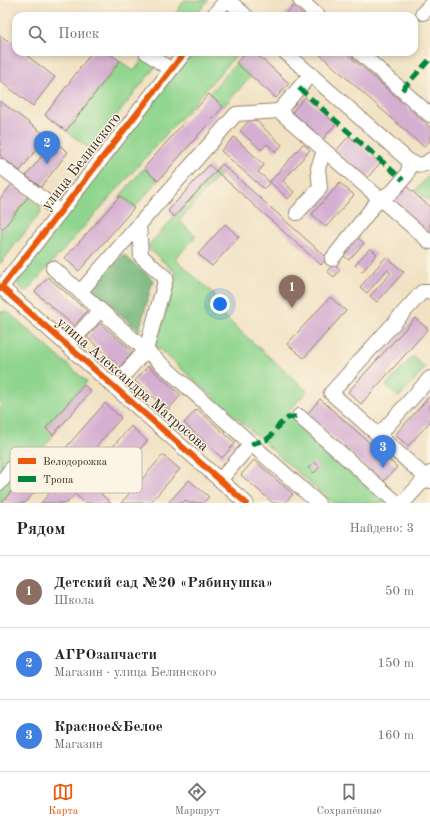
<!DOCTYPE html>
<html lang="ru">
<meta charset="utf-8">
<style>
:root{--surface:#fff;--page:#f6f6f6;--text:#222;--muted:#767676;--line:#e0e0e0;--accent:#ea580c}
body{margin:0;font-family:"Old Standard TT",serif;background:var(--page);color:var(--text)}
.you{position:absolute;left:220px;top:304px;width:14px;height:14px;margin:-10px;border:3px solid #fff;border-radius:50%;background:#1a73e8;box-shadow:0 0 0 6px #1a73e833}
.badge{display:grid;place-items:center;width:26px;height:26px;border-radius:50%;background:var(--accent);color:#fff;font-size:13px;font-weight:700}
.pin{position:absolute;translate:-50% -33px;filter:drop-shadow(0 1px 2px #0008)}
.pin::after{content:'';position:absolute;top:21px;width:14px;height:12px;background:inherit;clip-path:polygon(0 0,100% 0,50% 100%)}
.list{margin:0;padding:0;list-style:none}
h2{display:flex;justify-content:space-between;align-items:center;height:52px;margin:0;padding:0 16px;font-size:17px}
h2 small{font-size:13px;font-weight:400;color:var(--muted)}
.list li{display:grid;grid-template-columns:26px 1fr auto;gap:12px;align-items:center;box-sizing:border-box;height:72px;padding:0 16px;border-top:1px solid var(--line)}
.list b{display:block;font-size:15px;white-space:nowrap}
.list p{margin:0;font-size:13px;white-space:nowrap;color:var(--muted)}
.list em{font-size:13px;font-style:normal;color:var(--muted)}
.icon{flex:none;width:22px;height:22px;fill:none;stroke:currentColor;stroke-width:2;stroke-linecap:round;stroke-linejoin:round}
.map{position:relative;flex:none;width:430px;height:503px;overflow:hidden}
.search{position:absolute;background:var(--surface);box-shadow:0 2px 6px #0003;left:12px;right:12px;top:12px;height:44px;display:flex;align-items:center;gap:10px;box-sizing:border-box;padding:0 14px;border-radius:12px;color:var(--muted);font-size:15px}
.sheet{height:268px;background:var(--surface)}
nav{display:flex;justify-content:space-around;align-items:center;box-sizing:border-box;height:56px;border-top:1px solid var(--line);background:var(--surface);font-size:11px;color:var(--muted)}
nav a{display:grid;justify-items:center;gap:2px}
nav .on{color:var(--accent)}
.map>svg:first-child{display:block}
</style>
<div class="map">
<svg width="430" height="503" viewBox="0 0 430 503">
<rect width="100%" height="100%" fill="#fcf5e5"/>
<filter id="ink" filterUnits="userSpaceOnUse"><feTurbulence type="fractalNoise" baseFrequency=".025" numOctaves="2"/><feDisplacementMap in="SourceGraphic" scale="8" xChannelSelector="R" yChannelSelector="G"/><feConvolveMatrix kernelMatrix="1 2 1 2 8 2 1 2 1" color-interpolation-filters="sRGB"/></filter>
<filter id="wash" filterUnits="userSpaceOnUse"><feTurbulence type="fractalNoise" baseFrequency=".012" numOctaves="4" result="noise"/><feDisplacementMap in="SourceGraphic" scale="16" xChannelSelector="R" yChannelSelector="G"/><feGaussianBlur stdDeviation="0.9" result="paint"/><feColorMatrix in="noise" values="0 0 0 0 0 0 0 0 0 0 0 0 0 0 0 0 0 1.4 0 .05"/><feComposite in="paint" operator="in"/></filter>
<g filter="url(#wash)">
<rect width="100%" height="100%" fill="#f1e2c4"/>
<path fill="#90d58f" stroke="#668056" d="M184,0H208L195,16H174Z
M193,52H239L26,292L18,285V275Z
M145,56L156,66L90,149L66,131L120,61L134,71Z
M236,63L251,76L223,107L209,94Z
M144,168L158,181L134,208L120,196Z
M216,171L220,174L179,221L196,236L175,259L215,295L209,303L307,391L288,412L388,501L385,503H332L156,346L176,273L147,247Z
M430,174V202L416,190Z
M28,197L40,207L41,212L0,264V227L3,229Z
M0,312H8L87,382L46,428L53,435L39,454L34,465L0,503Z
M413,356L425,368L399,397L386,386Z"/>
<path fill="#74b67a" stroke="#58704c" d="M123,254L153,280L139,331L92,289Z"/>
<g id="blocks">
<path fill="#d5afd2" d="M293,6L304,16H284Z
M0,35L16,47V52H22L55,77L33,106L0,81Z
M92,52H108L120,61L66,131L45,115Z
M246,52H254L289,83L276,98L236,63Z
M317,52H345L430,127V141L424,147Z
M209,94L223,107L158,181L144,168Z
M305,97L336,124L323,139L292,112Z
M0,101L68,152L41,187L26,176L49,147L42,142L20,171L0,156Z
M252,117L282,145L276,152L267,144L261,150L240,131Z
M349,136L380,163L367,178L336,151Z
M234,137L264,165L258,172L270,182L303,144L310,150L283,181L294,192L288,199L270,182L264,189L221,151Z
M222,164L327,258L321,265L216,171Z
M209,165L216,171L174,217L168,211Z
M340,183L354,195L326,227L312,214Z
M12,184L28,197L3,229L0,227V199Z
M405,185L430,207V234L392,200Z
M120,196L134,208L79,271L65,258Z
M225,224L239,237L212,266L198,254Z
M357,237L364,243L349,260L342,254Z
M370,248L377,254L362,272L355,265Z
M386,257L404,272L377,302L370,296L391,273L387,270L367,293L360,287Z
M334,264L340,270L334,277L327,271Z
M48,277L87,311L74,326L35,292Z
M330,297L346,311L304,358L287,344Z
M415,318L428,329L361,404L348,392Z
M100,323L133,352L120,367L87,337Z
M148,366L181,395L168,410L135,381Z
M84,385L91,391L53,435L46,428Z
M430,396V422L408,446L395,435Z
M320,399L397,467L383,482L307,414Z
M105,403L121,418L79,466L88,474L131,426L147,441L101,494L111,503H85L75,494L67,503H41L56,486L61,491L66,486L55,476L70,459L62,452Z
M197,409L235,443L222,458L184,423Z
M163,455L180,469L150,503H121Z
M254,460L293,494L285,503H273L241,475Z
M314,462L320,467L314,473L308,468Z
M34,465L47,477L25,503H1Z
M189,480L209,497L203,503H188L185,500L183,503H168Z"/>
</g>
</g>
<g filter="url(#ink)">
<use href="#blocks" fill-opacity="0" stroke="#968671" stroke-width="1"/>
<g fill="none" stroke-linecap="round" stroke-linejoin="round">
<defs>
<path id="minor" d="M228,0L246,16
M300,0L318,16
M423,13L430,5
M213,16L226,0
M146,52L171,70
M285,52L409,161
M359,52L430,115
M279,111L311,74
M0,166L60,212
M297,213L320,188L318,168L324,151
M332,259L379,199L392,192L406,176L409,168V161C416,165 424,167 430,160
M53,268L318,503
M1,287L246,503
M0,289L185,52
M80,292L236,114L279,111L430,242
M430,292H422L331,393L430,481
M68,346L100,310
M114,386L146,350L166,278L141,256L139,224
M299,416L397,503
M379,435L430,378
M220,480L251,444
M0,483C15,465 22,450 48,461
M403,503L430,473"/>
</defs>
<use href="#minor" stroke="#968671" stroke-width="16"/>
<use href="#minor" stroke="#fff" stroke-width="14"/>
<path stroke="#00873e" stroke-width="5" stroke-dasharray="10 5" stroke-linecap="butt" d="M299,88L403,180
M402,90L430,59
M251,444L266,440L271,436L280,424L288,418L299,416"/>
<defs>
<path id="cycleway" d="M1,287L246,503
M0,289L185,52"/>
</defs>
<use href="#cycleway" stroke="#fcf5e5" stroke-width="8"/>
<use href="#cycleway" stroke="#e8590c" stroke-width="6"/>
</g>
</g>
<g text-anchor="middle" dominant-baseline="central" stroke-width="3" stroke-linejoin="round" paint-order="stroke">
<g font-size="15" fill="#3b2a1e" stroke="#fcf5e5">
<text transform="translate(82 162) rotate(-52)">улица Белинского</text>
<text transform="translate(132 385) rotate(41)">улица Александра Матросова</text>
</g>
</g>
<rect x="10" y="447" width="132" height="46" rx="6" fill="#fcf5e5" stroke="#c2b8a9" stroke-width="1"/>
<rect x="18" y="458" width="18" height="6" fill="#e8590c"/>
<rect x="18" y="476" width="18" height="6" fill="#00873e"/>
<g font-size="11" fill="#3b2a1e">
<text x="43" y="465">Велодорожка</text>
<text x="43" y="483">Тропа</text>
</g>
</svg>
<div class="you"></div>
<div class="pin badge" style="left:292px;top:308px;background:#8d6e63">1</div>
<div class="pin badge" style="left:47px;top:164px;background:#3f7fe0">2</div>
<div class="pin badge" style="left:383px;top:468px;background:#3f7fe0">3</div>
<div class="search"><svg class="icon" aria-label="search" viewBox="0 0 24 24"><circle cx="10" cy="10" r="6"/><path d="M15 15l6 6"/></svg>Поиск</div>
</div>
<section class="sheet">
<h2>Рядом<small>Найдено: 3</small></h2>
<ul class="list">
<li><span class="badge" style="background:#8d6e63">1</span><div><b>Детский сад №20 «Рябинушка»</b><p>Школа</p></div><em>50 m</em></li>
<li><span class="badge" style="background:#3f7fe0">2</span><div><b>АГРОзапчасти</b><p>Магазин · улица Белинского</p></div><em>150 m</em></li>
<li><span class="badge" style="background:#3f7fe0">3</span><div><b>Красное&amp;Белое</b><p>Магазин</p></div><em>160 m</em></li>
</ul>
</section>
<nav>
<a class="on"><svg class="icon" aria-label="map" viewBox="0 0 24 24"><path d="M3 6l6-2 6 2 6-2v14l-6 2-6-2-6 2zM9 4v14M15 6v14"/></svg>Карта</a>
<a><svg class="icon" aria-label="directions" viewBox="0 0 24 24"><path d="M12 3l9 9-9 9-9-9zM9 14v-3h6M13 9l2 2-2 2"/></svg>Маршрут</a>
<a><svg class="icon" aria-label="saved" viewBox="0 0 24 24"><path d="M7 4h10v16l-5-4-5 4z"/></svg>Сохранённые</a>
</nav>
